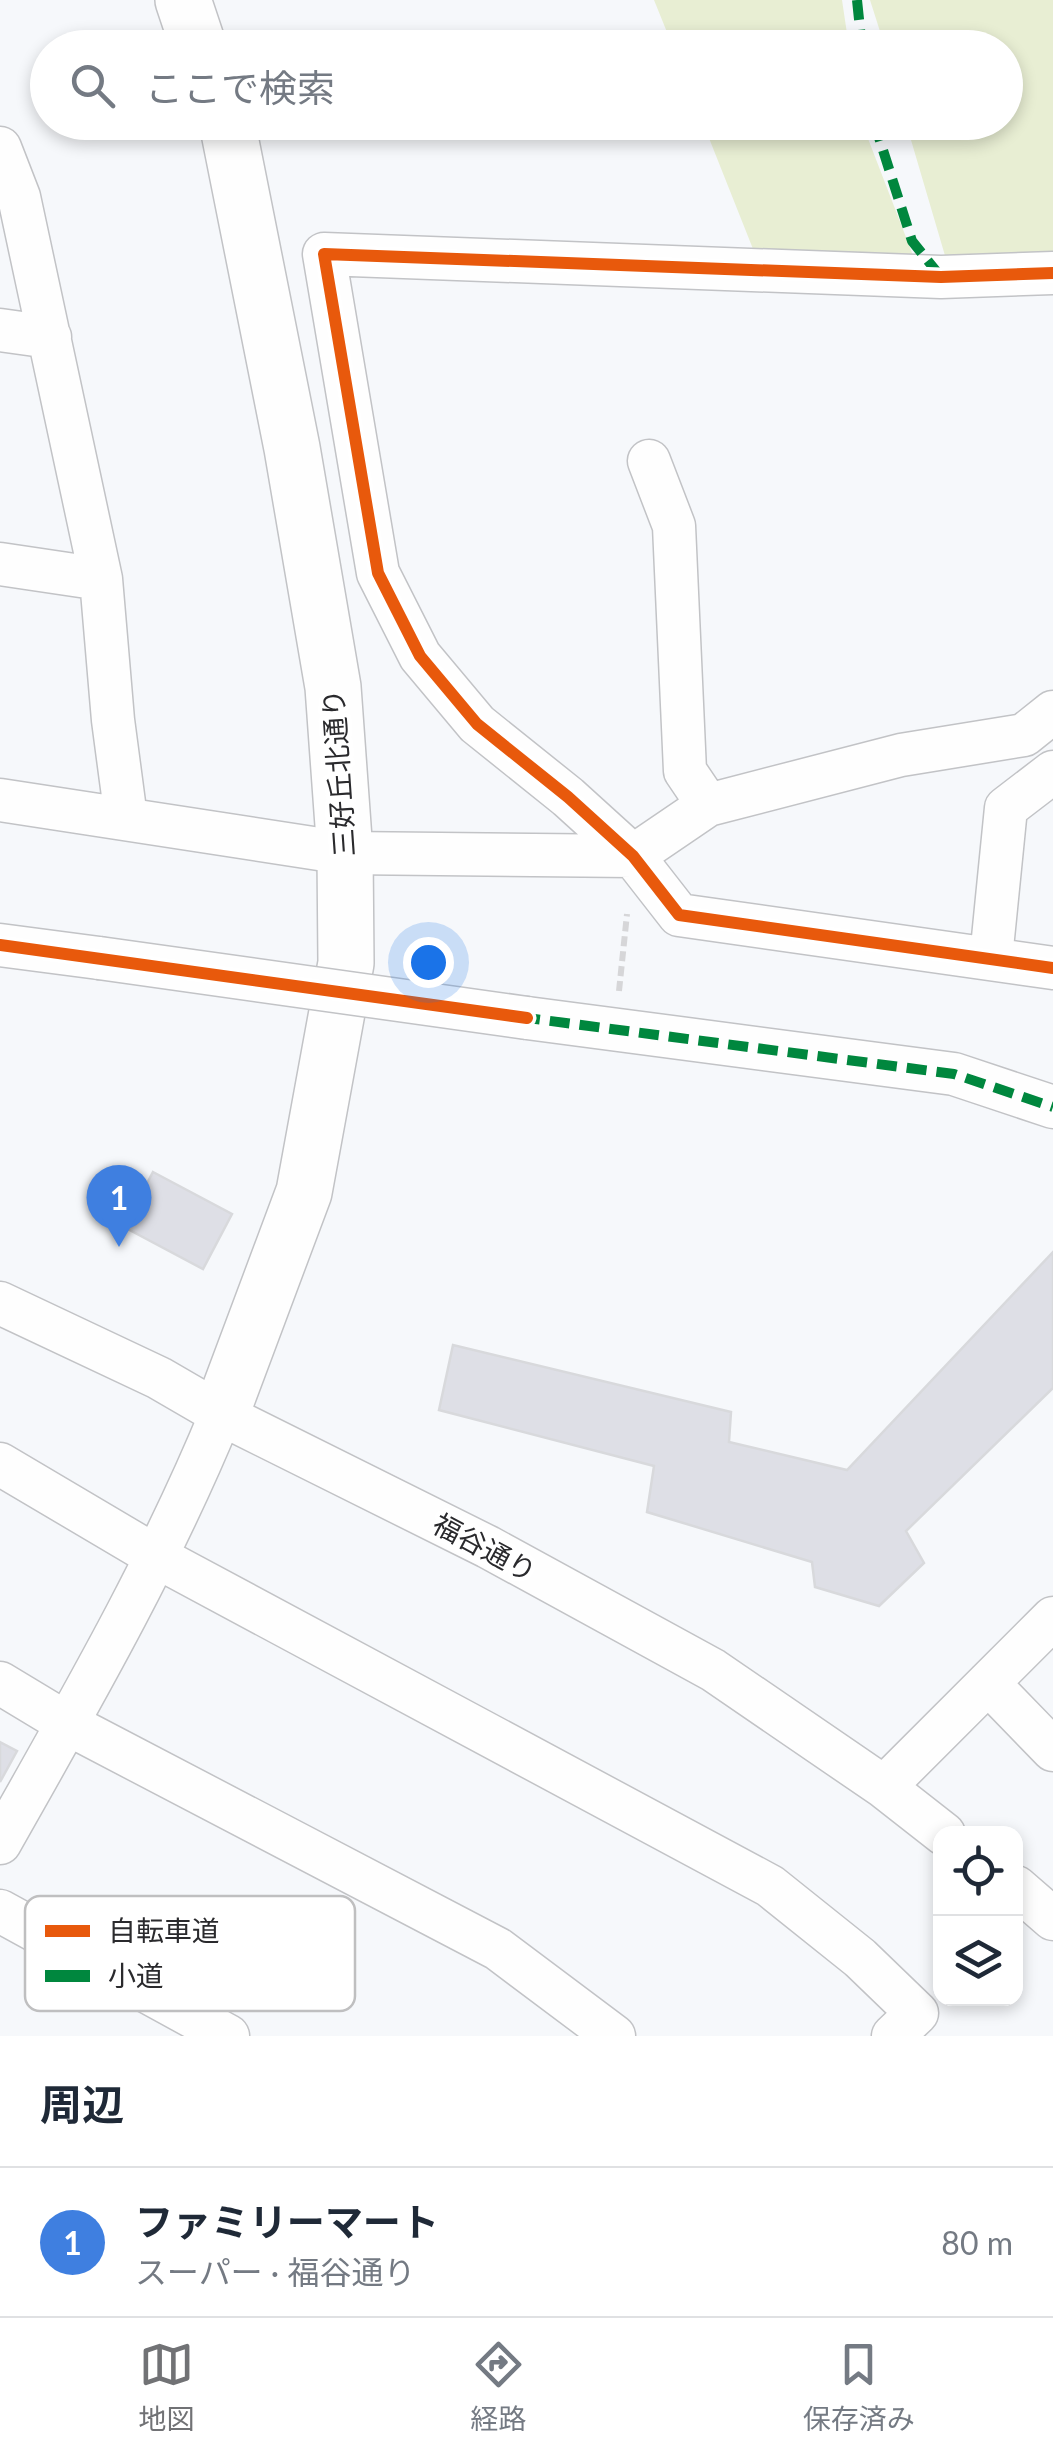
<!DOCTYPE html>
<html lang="ja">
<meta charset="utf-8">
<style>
:root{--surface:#fff;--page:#f6f6f7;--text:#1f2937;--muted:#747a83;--line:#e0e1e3;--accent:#717275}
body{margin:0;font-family:Lato,"Noto Sans JP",sans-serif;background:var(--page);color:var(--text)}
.controls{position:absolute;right:30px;bottom:30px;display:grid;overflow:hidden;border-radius:20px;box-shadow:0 5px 15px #0003}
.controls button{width:90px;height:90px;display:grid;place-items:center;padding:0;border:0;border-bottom:2px solid var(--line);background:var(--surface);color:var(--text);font:50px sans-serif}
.you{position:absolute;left:428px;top:962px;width:35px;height:35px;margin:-25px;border:8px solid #fff;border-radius:50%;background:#1a73e8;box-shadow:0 0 0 15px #1a73e833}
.badge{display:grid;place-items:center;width:65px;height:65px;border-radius:50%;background:var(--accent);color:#fff;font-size:32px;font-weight:700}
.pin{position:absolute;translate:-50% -82px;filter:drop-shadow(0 2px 5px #0008)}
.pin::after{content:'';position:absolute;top:52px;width:35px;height:30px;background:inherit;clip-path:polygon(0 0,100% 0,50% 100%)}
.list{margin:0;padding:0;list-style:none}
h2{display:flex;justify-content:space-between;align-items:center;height:130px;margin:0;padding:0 40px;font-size:42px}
h2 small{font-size:32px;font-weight:400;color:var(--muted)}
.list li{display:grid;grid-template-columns:65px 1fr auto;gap:30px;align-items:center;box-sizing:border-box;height:150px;padding:0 40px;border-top:2px solid var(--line)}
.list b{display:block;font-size:38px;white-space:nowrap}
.list p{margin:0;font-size:32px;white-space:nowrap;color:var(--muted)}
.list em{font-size:32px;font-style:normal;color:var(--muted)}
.icon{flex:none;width:55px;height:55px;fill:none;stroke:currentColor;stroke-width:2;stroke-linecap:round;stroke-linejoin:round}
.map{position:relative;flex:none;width:1053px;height:2036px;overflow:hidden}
.search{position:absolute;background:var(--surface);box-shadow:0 5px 15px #0003;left:30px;right:30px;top:30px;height:110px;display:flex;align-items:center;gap:25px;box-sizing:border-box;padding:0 35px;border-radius:55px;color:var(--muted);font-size:38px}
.sheet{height:280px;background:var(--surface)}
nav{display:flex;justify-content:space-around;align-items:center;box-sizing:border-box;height:140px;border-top:2px solid var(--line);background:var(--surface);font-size:28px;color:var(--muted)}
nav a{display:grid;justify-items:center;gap:5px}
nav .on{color:var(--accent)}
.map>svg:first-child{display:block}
</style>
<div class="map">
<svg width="1053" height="2036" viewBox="0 0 1053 2036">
<rect width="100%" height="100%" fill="#f6f8fb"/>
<path fill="#e8eed3" d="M654,0H842L849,47H673Z
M870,0H1053V256L946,259L906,123L1006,122V48L885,47Z
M703,123H862L914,258L755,254Z"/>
<path fill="#dedfe6" stroke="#d8d9dc" stroke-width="2.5" d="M153,1172L232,1214L203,1269L124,1227Z
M1053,1252V1388L906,1531L924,1563L879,1606L815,1587L812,1562L647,1512L654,1466L439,1410L453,1345L731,1412L729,1442L847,1470Z
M0,1742L17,1751L0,1782Z"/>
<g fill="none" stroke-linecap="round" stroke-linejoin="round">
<defs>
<path id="street" d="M0,148L19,197L101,579L113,720L126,818
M1053,273L941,277L324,254L378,573L420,656L477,724L568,797L633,856L679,915L1053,968
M0,330L50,337
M649,461L674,526L685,771L708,805
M0,564L101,579
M0,800L345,853L633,856L708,805L901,755L1024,735L1053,712
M0,945L99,958
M991,958L1006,808L1053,772
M527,1018L954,1074L1053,1107
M0,1303L159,1378L221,1414L488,1547L713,1670L884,1787L944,1834
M0,1464L157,1557L770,1886L860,1958L917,2013L893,2036
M0,1683L68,1724L498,1949L614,2036
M988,1683L1053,1750
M884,1787L1053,1618
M0,1843C79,1703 160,1563 221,1414
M1016,1887L1053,1919
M0,1911L228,2036"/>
<path id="secondary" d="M183,0L199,48
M221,1414L304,1192L346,963L345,853L333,687L292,448L227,122"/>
</defs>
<use href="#street" stroke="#c2c3c6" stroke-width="45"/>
<use href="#secondary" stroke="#c2c3c6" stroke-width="58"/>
<path stroke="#d6d6d8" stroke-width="6" stroke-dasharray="10 5" stroke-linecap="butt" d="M619,991L627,914"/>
<use href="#street" stroke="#fefefe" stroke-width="42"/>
<use href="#secondary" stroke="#fefefe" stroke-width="55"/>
<defs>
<path id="street-bridge" d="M99,958L527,1018"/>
</defs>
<use href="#street-bridge" stroke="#c2c3c6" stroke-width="45" stroke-linecap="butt"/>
<use href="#street-bridge" stroke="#fefefe" stroke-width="42"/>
<path stroke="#00873e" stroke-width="10" stroke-dasharray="20 10" stroke-linecap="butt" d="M857,0L862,48
M874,122L912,241L941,277
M520,1017L954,1074L1053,1107"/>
<defs>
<path id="cycleway" d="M1053,273L941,277L324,254L378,573L420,656L477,724L568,797L633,856L679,915L1053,968
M0,945L527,1018"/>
</defs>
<use href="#cycleway" stroke="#fff" stroke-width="19"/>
<use href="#cycleway" stroke="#e8590c" stroke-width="12"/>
</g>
<g text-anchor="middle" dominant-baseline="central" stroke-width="9" stroke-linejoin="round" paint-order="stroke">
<g font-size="28" fill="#2a2a2d" stroke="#fff">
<text transform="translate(338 773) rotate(-94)">三好丘北通り</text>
<text transform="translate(485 1547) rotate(28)">福谷通り</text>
</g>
</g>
<rect x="25" y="1896" width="330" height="115" rx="15" fill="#fff" stroke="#bfbfc0" stroke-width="2.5"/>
<rect x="45" y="1925" width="45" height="12" fill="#e8590c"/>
<rect x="45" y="1970" width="45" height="12" fill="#00873e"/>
<g font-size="28" fill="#2a2a2d">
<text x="108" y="1941">自転車道</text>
<text x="108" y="1986">小道</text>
</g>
</svg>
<div class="controls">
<button><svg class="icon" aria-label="locate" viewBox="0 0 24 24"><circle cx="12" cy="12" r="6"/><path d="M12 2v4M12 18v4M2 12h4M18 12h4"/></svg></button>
<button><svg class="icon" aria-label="layers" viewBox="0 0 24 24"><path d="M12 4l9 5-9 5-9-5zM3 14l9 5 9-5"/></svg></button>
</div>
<div class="you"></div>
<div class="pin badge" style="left:119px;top:1247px;background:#3f7fe0">1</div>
<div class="search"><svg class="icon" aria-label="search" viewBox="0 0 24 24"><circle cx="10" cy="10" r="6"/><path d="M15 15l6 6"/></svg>ここで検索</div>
</div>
<section class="sheet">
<h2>周辺<small></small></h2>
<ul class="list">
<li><span class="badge" style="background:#3f7fe0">1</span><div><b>ファミリーマート</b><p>スーパー · 福谷通り</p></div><em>80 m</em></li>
</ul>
</section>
<nav>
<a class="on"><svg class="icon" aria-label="map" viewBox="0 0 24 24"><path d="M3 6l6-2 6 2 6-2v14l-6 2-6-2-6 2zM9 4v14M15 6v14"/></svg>地図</a>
<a><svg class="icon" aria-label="directions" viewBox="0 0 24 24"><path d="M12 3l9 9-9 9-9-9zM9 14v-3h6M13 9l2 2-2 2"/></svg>経路</a>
<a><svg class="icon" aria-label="saved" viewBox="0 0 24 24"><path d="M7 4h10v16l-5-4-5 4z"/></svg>保存済み</a>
</nav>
